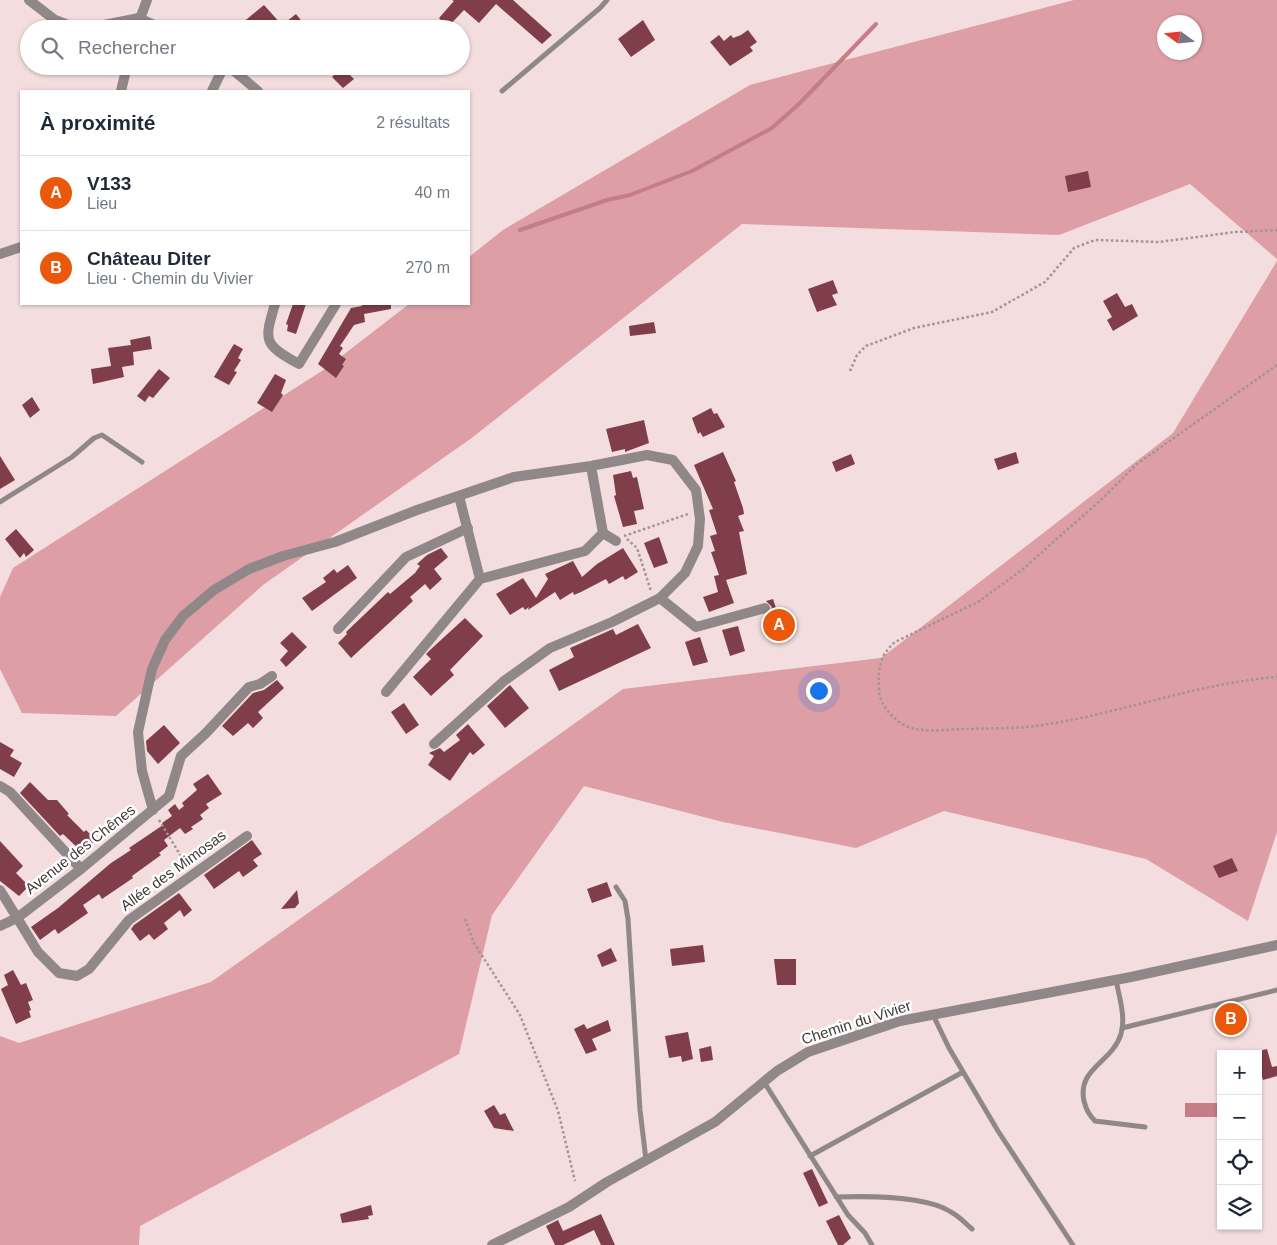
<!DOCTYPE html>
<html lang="fr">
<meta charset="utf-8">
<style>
:root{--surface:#fff;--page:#f6f6f7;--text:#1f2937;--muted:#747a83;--line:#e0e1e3;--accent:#ea580c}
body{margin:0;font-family:Arial,sans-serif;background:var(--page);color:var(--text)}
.controls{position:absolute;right:15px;bottom:15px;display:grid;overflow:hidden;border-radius:0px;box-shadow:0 1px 4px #0004}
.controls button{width:45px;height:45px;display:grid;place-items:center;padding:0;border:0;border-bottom:1px solid var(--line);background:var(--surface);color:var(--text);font:25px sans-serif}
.compass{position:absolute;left:1157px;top:15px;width:45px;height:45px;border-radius:50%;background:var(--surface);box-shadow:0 1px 4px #0004;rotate:285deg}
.you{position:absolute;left:818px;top:690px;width:18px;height:18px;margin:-12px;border:4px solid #fff;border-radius:50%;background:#1a73e8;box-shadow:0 0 0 8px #1a73e833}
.badge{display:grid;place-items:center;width:32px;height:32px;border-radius:50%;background:var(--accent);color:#fff;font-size:16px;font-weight:700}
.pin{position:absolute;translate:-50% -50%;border:2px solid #fff;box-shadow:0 1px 5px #0006}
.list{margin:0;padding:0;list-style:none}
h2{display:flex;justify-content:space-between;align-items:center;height:65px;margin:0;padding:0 20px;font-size:21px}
h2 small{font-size:16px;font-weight:400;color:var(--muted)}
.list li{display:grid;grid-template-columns:32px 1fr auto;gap:15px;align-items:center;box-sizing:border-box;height:75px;padding:0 20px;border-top:1px solid var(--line)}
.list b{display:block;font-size:19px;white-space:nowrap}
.list p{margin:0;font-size:16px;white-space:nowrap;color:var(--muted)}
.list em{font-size:16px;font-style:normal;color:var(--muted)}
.icon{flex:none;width:28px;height:28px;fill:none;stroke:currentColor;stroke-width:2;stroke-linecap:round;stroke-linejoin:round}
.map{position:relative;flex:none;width:1277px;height:1245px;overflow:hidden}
.search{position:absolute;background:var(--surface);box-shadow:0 1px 4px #0004;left:20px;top:20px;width:450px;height:55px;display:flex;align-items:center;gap:12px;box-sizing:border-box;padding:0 18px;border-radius:28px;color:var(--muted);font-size:19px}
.panel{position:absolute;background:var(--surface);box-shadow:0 1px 4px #0004;left:20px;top:90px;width:450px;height:215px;border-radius:0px}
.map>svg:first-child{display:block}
</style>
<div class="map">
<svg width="1277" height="1245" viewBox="0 0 1277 1245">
<rect width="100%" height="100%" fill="#f3dddf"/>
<path fill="#dd9ea6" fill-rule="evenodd" d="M1074,0H1277V259L1190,184L1059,235L742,224L473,437L263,585L116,716L22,713L0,669V597L13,568L325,369L409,304H469V257L503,230L750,85ZM1164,22H1194V52H1164Z
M1277,261V832L1248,921L1146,859L944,811L856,848L723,822L584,786L492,915L459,1054L140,1226L139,1245H0V1036L19,1043L211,982L623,689L881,658L1173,433Z"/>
<path fill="#c57d87" d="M1185,1103H1221V1117H1185Z"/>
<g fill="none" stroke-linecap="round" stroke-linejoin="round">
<path stroke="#c57d87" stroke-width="4" d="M520,230L607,200L630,195L692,171L772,128L800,103L876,24"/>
</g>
<path fill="#7f3e49" d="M452,0H513L552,35L542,44L496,4L479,23L464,10L448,27L439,18L454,1Z
M264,5L282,25L296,14L308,29H235Z
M643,20L655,40L631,57L618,39Z
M748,30L757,42L750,47L753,51L730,66L710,42L719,35L724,41L731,35L733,38L741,35Z
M342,67L354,79L343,88L332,77Z
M1088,171L1091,187L1068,192L1065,176Z
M833,280L838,293L832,295L837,305L817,312L808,289Z
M1117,293L1125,307L1132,304L1138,316L1113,331L1107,320L1112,317L1103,301Z
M293,304H306L296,334L287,331L288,325L286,324Z
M361,304H391V309L364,314L365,322L354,325L340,346L343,348L339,354L346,359L342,365L344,366L336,378L318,364L351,308L362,306Z
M654,322L656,333L630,336L629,326Z
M150,336L152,349L133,352L134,365L122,367L124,377L93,384L91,369L111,366L108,348L131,345L130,340Z
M234,344L243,349L238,358L241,360L234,371L237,372L229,385L214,377Z
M159,369L170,378L153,398L149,396L145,402L137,396Z
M275,374L286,380L281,393L283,395L272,412L257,403Z
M32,397L40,410L30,418L22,405Z
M711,408L714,414L717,413L725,427L703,437L700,432L698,434L692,418Z
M644,420L649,443L625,452V449L612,452L606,429Z
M723,452L736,481L734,482L743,508L744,514L738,516L744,531L739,532L747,574L726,580L734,603L709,612L703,597L718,592L714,576L719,575L711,552L715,551L710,536L717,534L709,510L713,509L694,465Z
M1016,452L1019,463L998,470L994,459Z
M851,454L855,464L836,472L832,462Z
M0,456L15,480L0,489Z
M631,471L633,478L637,477L644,509L634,511L637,524L623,527L614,496L616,495L613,475Z
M16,529L34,550L26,557L24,553L20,558L5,539Z
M659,537L668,563L654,568L644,543Z
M441,548L448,557L434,569L442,579L430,590L425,584L410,597L413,601L351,658L338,643L347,634L346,632L388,592L390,594L415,573L420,566L417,564L427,555Z
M623,548L638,572L625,580L623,576L609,584L606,579L581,592L574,595L573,592L560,600L555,592L528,610L529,607L525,610L523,607L510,615L496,594L523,578L536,598L548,579L545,574L573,561L582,577L597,564Z
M348,565L357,578L312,611L302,598L326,582L323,578L334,569L337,573Z
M773,599L779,617L791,613L796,628L770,637L766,622L769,621L767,615L772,607L766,601Z
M465,618L483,636L450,670L454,675L431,696L413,677L431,659L426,654L430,650Z
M638,624L651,648L559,691L549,670L574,657L570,648L613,629L616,635Z
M738,626L745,651L730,656L722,630Z
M292,632L307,647L286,667L280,660L288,651L280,643Z
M700,637L708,662L693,666L685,642Z
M277,680L284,688L258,712L263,718L253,728L248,723L233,736L222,726L253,693L264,690Z
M510,685L529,708L505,728L487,706Z
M404,703L419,725L406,734L391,712Z
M468,724L485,745L473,755L470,752L450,781L428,765L434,756L429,753L440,748L444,752L460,740L456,735Z
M164,725L180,743L158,764L147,751L146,741Z
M0,742L14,750L10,756L22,763L14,777L0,769Z
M208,774L222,794L206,804L209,808L200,815L203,819L191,827L193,829L185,834L180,828L164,840L168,846L159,853L161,855L132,876L133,878L102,899L99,894L83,905L88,913L58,934L55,929L40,940L31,927L58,908L111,863L131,850L129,848L163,825L162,823L172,816L168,810L175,804L179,810L184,806L182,803L197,790L193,784Z
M30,782L48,800H57L69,814L67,815L84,832L86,830L96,840L83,853L63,834L60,836L20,793Z
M252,840L262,854L253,860L258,866L243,877L239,871L214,889L204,875Z
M0,841L23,866L16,873L29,886L19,896L0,881Z
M1232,858L1238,871L1219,878L1213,866Z
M607,882L612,896L592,903L587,889Z
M297,890L299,903L295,908L281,909Z
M179,893L192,910L184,917L180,910L164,923L168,929L154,940L149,934L140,941L131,929L134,925Z
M703,945L705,962L672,966L670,949Z
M611,948L617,961L602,967L597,955Z
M774,959H796V985H777Z
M13,970L21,985L26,983L33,1000L28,1002L31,1010L29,1011L31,1017L16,1024L1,989L8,985L4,975Z
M608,1020L611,1031L592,1039L597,1050L586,1054L574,1029L584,1024L587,1029Z
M688,1032L693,1059L682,1062L681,1056L669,1058L665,1036Z
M711,1046L713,1060L701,1062L699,1049Z
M1267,1049L1272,1067L1277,1066V1076L1263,1080L1258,1064V1051Z
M494,1105L500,1115L505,1113L514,1131L494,1128L484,1111Z
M812,1169L828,1203L819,1207L803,1173Z
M371,1205L373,1215L368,1216L369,1219L342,1223L340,1214Z
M601,1214L615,1245H601L594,1230L563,1245H555L546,1226L558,1220L563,1231Z
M839,1215L851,1238L843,1245H838L826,1221Z"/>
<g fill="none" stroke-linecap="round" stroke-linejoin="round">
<path stroke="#a39394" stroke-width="2.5" stroke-dasharray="2.5 2.5" stroke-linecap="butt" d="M1277,365L1137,464L1103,498L1023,569L978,602L895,642C879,656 878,669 879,690C879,706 898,726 915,729C931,732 951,729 968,729C993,728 1019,729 1043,725C1122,713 1198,683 1277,677
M850,371L857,355L866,346L914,328L992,312L1045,282L1074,248L1095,240L1159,242L1235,232L1277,230
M624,536L688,514
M627,539L637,548L651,591
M159,820L187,866
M465,919L474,943L520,1015L558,1111L575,1181"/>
<path stroke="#908788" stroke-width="5" d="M502,91L600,8L607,0
M0,502L72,457L94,438L102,435L142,462
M616,887L625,901L628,919L640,1110L646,1160
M1116,980C1119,996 1126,1017 1121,1034C1112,1063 1077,1068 1084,1101C1086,1110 1089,1115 1095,1121L1145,1127
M933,1015L949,1048L998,1131L1073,1245
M1122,1028L1277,990
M764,1082L848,1215L865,1233L872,1245
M810,1156L963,1072
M836,1197C866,1196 926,1196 951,1212C959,1216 965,1223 972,1229"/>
<path stroke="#908788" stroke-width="10" d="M139,18L163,29
M136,29L147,0
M228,66L258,91
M121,91L127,66
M212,91L224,66
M0,254L21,247
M275,304C264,341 263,344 299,364L336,304
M459,496L480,579L585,551L603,533L591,466
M603,533L616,541
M660,598L696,627L765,608
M338,629L406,557L468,528
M386,692L480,579
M0,786L10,792L81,869
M153,810L142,771L138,732L152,669L165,640L183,616L214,590L249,569L283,556L335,542L417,510L514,477L591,466L647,455L673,460L696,490L700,519L698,546L685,573L660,598L612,622L550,648L504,681L434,744
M0,890L38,952L59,973L77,976L89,969L129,920L247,836
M0,926L17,918L81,869L169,796L181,756L206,733L249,687L260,684L272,676
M492,1245L569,1207L607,1182L715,1122L777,1071L808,1052L900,1021L1131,977L1277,945"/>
<path stroke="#908788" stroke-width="10" d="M29,0L55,20L79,29
M84,29L139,18"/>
</g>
<g text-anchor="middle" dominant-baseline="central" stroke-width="5" stroke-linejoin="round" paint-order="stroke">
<g font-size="15" fill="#433a3b" stroke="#fff">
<text transform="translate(80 849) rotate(-38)">Avenue des Chênes</text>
<text transform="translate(173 870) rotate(-36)">Allée des Mimosas</text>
<text transform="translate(856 1022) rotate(-18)">Chemin du Vivier</text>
</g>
</g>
</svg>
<div class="controls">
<button>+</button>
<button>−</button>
<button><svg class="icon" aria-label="locate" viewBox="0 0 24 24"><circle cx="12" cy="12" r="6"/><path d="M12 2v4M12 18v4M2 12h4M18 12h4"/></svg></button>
<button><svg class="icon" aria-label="layers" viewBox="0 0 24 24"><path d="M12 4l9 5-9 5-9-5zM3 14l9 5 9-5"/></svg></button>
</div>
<svg class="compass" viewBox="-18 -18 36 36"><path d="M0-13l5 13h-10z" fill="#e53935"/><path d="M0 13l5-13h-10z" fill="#747a83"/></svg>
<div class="you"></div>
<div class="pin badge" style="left:779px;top:625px">A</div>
<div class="pin badge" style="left:1231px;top:1019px">B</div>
<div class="search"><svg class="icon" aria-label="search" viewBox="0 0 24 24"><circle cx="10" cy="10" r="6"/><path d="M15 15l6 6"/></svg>Rechercher</div>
<section class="panel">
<h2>À proximité<small>2 résultats</small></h2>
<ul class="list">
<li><span class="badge">A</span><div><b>V133</b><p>Lieu</p></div><em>40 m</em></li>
<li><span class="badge">B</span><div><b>Château Diter</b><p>Lieu · Chemin du Vivier</p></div><em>270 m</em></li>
</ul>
</section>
</div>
